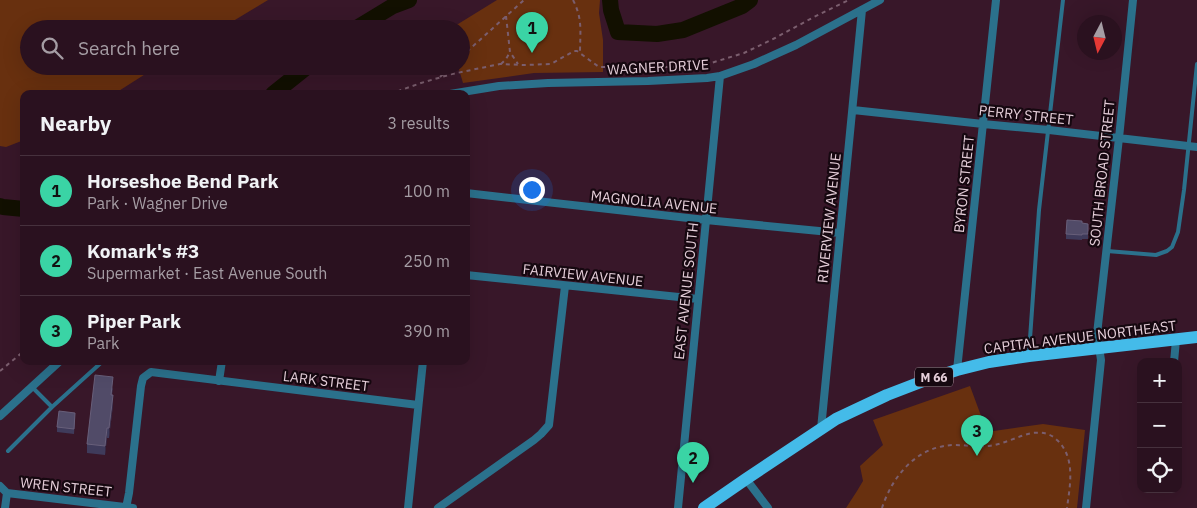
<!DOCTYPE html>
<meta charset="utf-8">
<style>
:root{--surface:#2a111f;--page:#321a28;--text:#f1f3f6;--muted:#a59da4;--line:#46313d;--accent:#3ad4a5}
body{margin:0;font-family:"IBM Plex Sans",sans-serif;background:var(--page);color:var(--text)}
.controls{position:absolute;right:15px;bottom:15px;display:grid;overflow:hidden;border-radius:10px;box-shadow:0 5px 20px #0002}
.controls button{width:45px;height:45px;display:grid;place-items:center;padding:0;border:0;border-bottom:1px solid var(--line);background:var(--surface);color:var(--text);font:25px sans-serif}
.compass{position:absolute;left:1077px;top:15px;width:45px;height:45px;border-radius:50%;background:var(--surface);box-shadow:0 5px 20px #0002;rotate:187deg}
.you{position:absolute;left:531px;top:189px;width:18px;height:18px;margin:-12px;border:4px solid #fff;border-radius:50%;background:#1a73e8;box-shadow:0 0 0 8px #1a73e833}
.badge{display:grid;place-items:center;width:32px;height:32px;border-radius:50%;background:var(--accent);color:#111;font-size:16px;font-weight:700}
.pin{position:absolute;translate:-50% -41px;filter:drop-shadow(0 1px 2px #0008)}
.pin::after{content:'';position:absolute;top:26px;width:18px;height:15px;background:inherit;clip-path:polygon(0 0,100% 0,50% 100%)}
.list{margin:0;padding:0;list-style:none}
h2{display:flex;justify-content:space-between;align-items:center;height:65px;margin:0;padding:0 20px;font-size:21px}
h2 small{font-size:16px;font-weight:400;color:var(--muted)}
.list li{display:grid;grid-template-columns:32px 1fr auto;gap:15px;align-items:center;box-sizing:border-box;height:70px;padding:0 20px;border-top:1px solid var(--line)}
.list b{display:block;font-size:19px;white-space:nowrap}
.list p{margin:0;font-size:16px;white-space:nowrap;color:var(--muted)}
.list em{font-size:16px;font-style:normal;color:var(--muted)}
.icon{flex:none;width:28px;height:28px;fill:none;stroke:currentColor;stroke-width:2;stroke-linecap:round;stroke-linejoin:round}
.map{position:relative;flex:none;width:1197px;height:508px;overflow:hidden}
.search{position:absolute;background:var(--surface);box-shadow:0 5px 20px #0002;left:20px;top:20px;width:450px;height:55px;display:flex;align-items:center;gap:12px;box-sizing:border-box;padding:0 18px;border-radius:28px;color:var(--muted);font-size:19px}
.panel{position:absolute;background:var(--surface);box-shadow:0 5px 20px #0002;left:20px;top:90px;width:450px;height:275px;border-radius:10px}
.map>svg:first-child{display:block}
</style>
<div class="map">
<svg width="1197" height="508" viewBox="0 0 1197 508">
<rect width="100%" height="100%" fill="#381729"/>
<path fill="#68300f" d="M0,0H268L220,29H29V66H158L114,94H24V140L6,147L0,146Z
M497,0H600L599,13L603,40V72L534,73L463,83L458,66H461V29H450Z
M970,386L987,432L1043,424L1085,430L1077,508H846L857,491L863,481L860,466L883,445L873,420Z"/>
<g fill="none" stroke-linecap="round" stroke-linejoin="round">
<path stroke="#121000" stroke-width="16" d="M610,0L611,10L618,32L657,34L683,30L742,6L750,0
M355,29L393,6L409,0
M273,94L308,66
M0,206L3,207L24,209"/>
<path stroke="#7b5e6e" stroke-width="2" stroke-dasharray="4 4" stroke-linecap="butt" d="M573,0C583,19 580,33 580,53
M506,16L510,52L518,64
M461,57L524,0
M501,64L506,59L510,52
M440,77L451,66
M390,94L421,83L452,74L500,64L524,65L551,64L574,51H577L599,67H677L711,63L744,53L775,38L814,17L849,0
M0,371L24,351
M882,508C884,501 888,493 891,487C905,463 925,446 954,445C966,445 977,447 989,446C1004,444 1018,436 1032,433C1042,432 1050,433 1057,440C1076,458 1070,485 1067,508"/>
<path stroke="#2b718c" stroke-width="4" d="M1107,251L1156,255L1167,251L1172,247L1178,232L1184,190L1197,64
M1029,353L1039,210L1063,0
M32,387L52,407L103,361
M8,451L52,407"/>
<path stroke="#2b718c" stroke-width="8" d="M450,94L499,86L548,83L648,81L707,78L720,76L754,64L796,45L880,0
M853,110L983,124L1049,130L1197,147
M466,193L706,220L840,233
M466,275L698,299
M1174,362L1176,340
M957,370L996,0
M219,381L222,361
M0,416L60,361
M821,429L862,10
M746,479L768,508
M0,486L7,493L133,508
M5,508L7,493
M126,508L129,493L141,386L143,378L151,372L418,405
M408,508L423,361
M438,508L534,440L541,434L549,425L565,286
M678,508L720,76
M1086,508L1101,360L1097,334L1119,138L1133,0"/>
<path stroke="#44bbe9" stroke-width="12" d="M704,508L746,479L836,419L887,395L926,380L957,370L989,362L1029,356L1197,337"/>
</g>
<path fill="#3f3b5b" d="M1082,223L1088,224V239H1082V240L1066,239V234Z
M113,387L112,395L113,405L109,438H107L105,455L87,453V444Z
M75,418L74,434L57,432V427Z"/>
<path fill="#352641" d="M113,395V405L109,438V428Z
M107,428V438L105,455V446Z"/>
<path fill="#514b68" stroke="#685f7a" d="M1067,220L1082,221V223L1088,224V234H1082V235L1066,234Z
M95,375L113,377L111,395H113L109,428H107L105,446L87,444Z
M59,411L75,413L74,429L57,427Z"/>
<g text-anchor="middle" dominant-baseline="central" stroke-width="4.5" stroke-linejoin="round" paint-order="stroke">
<rect fill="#160810" stroke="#a7939d" stroke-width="1" x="915" y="367.5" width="38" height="19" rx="4"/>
<g font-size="12" font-weight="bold" fill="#e5ced9">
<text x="934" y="377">M 66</text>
</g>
<g font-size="14" fill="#e5ced9" stroke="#160810">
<text transform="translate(658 67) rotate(-3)">WAGNER DRIVE</text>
<text transform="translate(1026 115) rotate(6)">PERRY STREET</text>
<text transform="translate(1102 173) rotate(-84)">SOUTH BROAD STREET</text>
<text transform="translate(964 184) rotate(-84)">BYRON STREET</text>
<text transform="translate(654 202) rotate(6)">MAGNOLIA AVENUE</text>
<text transform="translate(829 218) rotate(-84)">RIVERVIEW AVENUE</text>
<text transform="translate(583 275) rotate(6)">FAIRVIEW AVENUE</text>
<text transform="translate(686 291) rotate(-84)">EAST AVENUE SOUTH</text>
<text transform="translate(1080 337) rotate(-7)">CAPITAL AVENUE NORTHEAST</text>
<text transform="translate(326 381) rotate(7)">LARK STREET</text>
<text transform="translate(66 487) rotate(6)">WREN STREET</text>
</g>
</g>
</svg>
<div class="controls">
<button>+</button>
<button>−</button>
<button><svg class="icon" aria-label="locate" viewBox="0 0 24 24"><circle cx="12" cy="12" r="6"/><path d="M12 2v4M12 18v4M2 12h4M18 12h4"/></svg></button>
</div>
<svg class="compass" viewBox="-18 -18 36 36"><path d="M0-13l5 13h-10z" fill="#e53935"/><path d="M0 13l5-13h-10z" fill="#a59da4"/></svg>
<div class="you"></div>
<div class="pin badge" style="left:532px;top:53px">1</div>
<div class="pin badge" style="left:693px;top:483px">2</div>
<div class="pin badge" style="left:977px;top:456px">3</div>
<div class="search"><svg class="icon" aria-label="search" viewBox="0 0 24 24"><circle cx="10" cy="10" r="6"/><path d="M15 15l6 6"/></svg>Search here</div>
<section class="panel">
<h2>Nearby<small>3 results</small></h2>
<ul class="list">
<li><span class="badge">1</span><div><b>Horseshoe Bend Park</b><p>Park · Wagner Drive</p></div><em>100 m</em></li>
<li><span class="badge">2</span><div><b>Komark's #3</b><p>Supermarket · East Avenue South</p></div><em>250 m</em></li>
<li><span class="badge">3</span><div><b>Piper Park</b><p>Park</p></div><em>390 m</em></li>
</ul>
</section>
</div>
